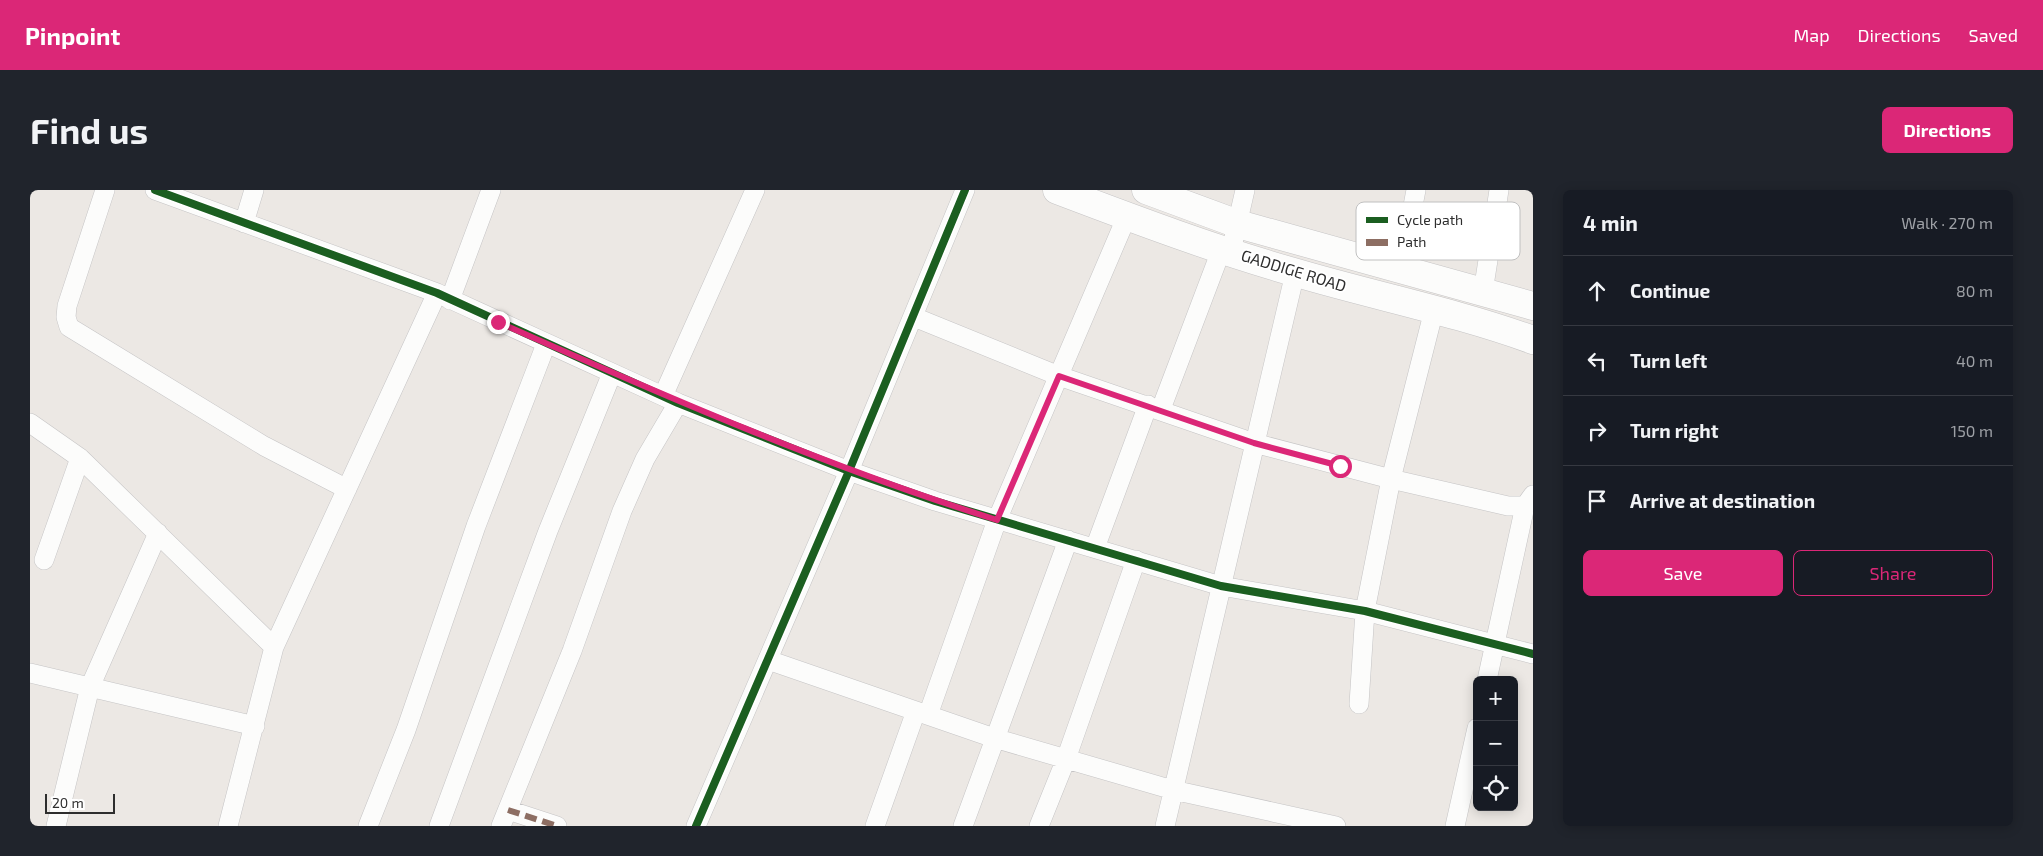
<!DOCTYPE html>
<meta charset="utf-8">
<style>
:root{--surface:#171b24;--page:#20242c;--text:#f1f3f6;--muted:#9ea1a6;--line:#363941;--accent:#db2777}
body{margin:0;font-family:"Exo 2",sans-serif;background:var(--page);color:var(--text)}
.controls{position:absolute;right:15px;bottom:15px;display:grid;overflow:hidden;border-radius:8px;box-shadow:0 2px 12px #0003}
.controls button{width:45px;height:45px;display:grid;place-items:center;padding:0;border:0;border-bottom:1px solid var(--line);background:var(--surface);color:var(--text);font:25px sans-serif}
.scale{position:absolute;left:15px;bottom:12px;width:70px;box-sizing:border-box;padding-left:5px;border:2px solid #2e2e2e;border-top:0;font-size:14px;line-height:18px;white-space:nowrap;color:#2e2e2e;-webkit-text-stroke:4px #fff;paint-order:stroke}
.stop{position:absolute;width:15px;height:15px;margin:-11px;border:4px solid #db2777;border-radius:50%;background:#fff}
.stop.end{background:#db2777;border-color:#fff;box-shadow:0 1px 5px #0008}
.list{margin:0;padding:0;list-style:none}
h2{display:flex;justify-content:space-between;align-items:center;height:65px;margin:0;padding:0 20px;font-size:21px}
h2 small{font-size:16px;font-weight:400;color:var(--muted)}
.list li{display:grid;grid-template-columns:32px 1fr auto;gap:15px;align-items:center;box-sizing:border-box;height:70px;padding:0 20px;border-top:1px solid var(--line)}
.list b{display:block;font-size:19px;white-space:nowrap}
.list em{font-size:16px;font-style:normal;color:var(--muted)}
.actions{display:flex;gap:10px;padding:15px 20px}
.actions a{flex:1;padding:11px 0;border:1px solid var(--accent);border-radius:8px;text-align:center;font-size:18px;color:var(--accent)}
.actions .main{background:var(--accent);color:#fff}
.icon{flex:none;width:28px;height:28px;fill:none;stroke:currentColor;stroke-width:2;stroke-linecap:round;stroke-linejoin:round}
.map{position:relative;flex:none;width:1503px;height:636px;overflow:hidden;border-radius:8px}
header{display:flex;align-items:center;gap:30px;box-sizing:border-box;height:70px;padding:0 25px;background:var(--accent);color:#fff}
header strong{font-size:24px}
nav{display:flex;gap:28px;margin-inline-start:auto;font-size:18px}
.intro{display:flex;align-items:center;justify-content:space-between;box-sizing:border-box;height:120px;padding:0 30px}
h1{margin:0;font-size:35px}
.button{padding:12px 22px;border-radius:8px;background:var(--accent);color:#fff;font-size:18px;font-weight:700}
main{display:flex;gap:30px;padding:0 30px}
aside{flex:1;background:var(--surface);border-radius:8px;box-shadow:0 2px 12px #0003}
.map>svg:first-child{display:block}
</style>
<header>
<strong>Pinpoint</strong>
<nav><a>Map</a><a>Directions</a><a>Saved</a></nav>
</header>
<div class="intro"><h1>Find us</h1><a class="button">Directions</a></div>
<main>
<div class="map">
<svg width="1503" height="636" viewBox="0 0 1503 636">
<rect width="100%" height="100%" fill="#ece8e4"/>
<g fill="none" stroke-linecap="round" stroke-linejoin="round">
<defs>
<path id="street" d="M75,0L37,116L36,127L39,137L234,256L317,299
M125,0L407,103L648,213L819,281L905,311L1191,396L1335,421L1503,464
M214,33L224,0
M1201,61L1215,0
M1371,79L1386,0
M1453,102L1469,0
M420,110L461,0
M884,127L1029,186L1224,253L1361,289L1478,316H1495L1503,305
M633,206L725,0
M1131,219L1192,58
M0,233L50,268L244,457
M1065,358L1118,215
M14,370L50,268
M738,470L964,548L1143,600L1306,636
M0,483L225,536
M1457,490L1495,316
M1329,514L1335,421L1361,289L1404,120
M898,525L967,330L1097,26
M478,620L527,636
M26,636L60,497L128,343
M198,636L244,457L407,103
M338,636L376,540L446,336L516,154
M409,636L518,341L582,183
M471,636L542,461L592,321L615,269L648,213
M666,636L819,281L935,0
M845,636L886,521
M933,636L1038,350
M1009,636L1036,569L1106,370
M1135,636L1265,83
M1425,636L1447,538"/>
<path id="secondary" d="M1027,0C1106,30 1186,60 1267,83C1345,106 1426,122 1503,150
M1116,0L1208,34L1503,116"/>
</defs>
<use href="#street" stroke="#c5c4c5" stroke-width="20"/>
<use href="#secondary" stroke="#c5c4c5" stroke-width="29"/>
<use href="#street" stroke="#fcfcfb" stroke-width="19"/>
<use href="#secondary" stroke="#fcfcfb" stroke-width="28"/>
<path stroke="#8d6e63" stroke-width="6" stroke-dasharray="12 6" stroke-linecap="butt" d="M478,620L527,636"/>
<defs>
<path id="cycleway" d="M125,0L407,103L648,213L819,281L905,311L1191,396L1335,421L1503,464
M666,636L819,281L935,0"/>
</defs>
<use href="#cycleway" stroke="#fff" stroke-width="11"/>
<use href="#cycleway" stroke="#1b5e20" stroke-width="8"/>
</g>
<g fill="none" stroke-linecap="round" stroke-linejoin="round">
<path stroke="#db2777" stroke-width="6" d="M468,132C632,205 795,276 967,330L1029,186L1224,253L1310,276"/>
</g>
<g text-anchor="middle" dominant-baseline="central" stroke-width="4" stroke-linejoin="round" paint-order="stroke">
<g font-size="16" fill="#2e2e2e" stroke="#fff">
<text transform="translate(1264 80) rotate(17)">GADDIGE ROAD</text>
</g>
</g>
<rect x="1326" y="12" width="164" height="58" rx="8" fill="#fff" stroke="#c0c0c0" stroke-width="1"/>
<rect x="1336" y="27" width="22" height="6" fill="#1b5e20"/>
<rect x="1336" y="49" width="22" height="7" fill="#8d6e63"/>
<g font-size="14" fill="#2e2e2e">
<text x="1367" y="35">Cycle path</text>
<text x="1367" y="57">Path</text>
</g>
</svg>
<div class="controls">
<button>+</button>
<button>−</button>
<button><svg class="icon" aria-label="locate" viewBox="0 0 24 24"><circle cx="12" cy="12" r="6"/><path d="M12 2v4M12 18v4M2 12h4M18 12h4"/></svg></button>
</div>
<div class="scale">20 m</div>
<div class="stop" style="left:1310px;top:276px"></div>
<div class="stop end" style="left:468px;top:132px"></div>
</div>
<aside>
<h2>4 min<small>Walk · 270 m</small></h2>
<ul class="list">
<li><svg class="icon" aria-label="ahead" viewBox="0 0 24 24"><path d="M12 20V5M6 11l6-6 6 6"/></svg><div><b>Continue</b></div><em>80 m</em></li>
<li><svg class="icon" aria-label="left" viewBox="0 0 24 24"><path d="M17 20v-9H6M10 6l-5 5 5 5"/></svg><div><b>Turn left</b></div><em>40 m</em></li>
<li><svg class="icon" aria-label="right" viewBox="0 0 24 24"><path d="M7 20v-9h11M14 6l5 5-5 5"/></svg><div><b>Turn right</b></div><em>150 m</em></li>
<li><svg class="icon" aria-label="arrive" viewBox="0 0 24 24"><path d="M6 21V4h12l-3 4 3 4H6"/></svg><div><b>Arrive at destination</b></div></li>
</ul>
<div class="actions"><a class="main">Save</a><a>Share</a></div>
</aside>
</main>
